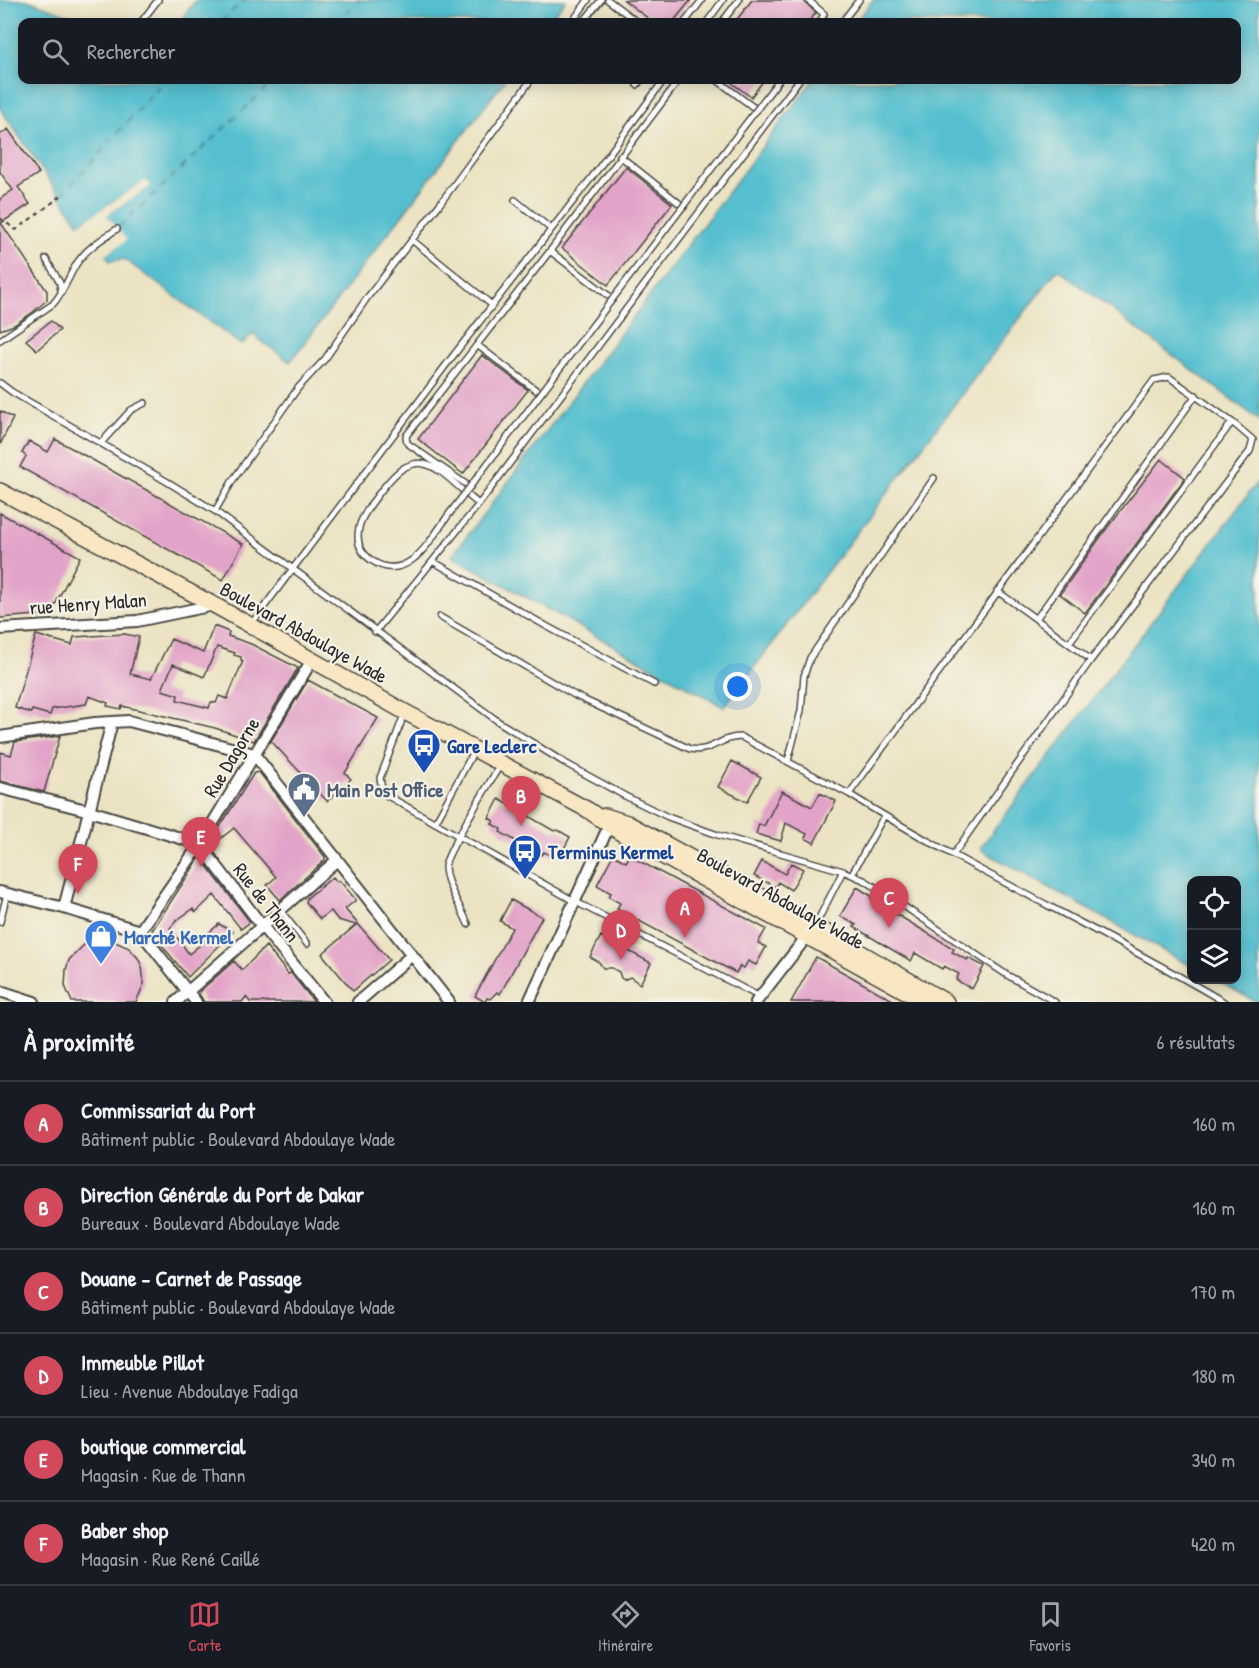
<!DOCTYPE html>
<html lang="fr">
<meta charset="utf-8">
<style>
:root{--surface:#171b24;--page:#242831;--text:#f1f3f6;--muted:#9ea1a6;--line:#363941;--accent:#d1495b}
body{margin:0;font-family:"Patrick Hand",sans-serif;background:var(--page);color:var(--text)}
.controls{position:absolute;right:18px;bottom:18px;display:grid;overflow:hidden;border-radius:12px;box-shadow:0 3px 15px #0003}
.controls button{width:54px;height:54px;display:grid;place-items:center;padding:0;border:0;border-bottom:2px solid var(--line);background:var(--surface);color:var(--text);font:30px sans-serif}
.you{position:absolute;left:738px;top:687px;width:21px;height:21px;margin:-15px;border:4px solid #fff;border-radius:50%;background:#1a73e8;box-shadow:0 0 0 9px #1a73e833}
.badge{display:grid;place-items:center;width:39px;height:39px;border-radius:50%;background:var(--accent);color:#fff;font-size:20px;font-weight:700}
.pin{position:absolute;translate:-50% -50px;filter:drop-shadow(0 2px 3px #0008)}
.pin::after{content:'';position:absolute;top:32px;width:21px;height:18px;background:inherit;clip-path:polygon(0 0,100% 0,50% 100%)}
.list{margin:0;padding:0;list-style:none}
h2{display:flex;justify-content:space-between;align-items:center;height:78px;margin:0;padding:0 24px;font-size:26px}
h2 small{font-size:20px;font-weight:400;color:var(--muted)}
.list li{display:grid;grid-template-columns:39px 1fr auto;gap:18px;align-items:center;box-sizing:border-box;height:84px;padding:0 24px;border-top:2px solid var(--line)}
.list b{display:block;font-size:22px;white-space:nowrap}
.list p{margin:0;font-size:20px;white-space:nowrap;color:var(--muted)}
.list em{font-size:20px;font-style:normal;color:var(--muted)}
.icon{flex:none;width:33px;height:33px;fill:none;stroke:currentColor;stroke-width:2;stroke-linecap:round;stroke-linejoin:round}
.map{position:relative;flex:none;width:1259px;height:1002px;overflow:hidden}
.search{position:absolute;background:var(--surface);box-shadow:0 3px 15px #0003;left:18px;right:18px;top:18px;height:66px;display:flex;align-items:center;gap:15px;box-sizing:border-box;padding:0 21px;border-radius:12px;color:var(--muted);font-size:22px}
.sheet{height:582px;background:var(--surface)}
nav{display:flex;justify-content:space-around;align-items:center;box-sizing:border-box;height:84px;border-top:2px solid var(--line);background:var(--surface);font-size:16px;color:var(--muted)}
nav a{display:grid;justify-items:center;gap:3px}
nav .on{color:var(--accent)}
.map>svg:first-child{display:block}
</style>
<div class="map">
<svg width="1259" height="1002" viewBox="0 0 1259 1002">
<rect width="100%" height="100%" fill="#f7f3e8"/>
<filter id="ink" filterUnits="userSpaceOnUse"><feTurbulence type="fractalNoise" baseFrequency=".0167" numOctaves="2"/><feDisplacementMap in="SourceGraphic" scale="12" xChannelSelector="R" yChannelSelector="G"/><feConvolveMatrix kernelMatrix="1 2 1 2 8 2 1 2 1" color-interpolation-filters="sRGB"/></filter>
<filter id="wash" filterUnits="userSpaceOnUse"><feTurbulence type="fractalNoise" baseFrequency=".008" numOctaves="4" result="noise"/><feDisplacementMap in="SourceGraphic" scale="24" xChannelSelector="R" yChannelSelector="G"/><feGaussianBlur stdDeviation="1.35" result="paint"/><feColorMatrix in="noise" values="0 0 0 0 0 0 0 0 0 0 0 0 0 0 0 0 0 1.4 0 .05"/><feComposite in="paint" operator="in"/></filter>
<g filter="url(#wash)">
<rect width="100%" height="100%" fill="#ebe3c3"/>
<path fill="#54bfcf" stroke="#40757d" stroke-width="1.5" d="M0,0H27L88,22H22V80H505L290,362L253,335H251L243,344H240L124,259L110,261L106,255L126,240L107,215L150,186L147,180L79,224L0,108Z
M196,0H566L548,22H179Z
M873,0H1259V420L1059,270L1056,271L724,707L452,556L813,80H1236V22H856Z
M1259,480V1002H1256L1216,980H1236V880H1192L1191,966L983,851L981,847Z"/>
<path fill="#ebe3c3" d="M146,180L151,186L107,215L127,240L106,255L104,253L122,240L105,217L104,214L146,184L81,227L79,224Z"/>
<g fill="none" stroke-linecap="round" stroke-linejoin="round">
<path stroke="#37575c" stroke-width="1.5" stroke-dasharray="8 6" stroke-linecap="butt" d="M221,22L244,0
M336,22L359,0
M61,196L165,80
M119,227L275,80"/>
</g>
<g id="blocks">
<path fill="#e2a3c8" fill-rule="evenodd" d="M624,0H691L673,22H653Z
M752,0H803L816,13L808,22H735Z
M728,80H764L751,97Z
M8,129L39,173L18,187L30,204L1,223L47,291V300L33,312L14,325L0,330V199L13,190L0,172V135Z
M626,167L672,204L608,285L562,248Z
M51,321L60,330L37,350L26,340Z
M482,355L528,390L463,474L418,439Z
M0,411L13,418L0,445Z
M55,439L243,544L223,580L20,467L26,456L22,453L29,441L48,452Z
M1161,459L1185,478L1085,613L1060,594L1107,528Z
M0,513L80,557L50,614L0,618Z
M214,626L229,632L228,636L251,644L298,668L254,741L215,728L122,706L121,709L107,706L108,703L89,696L86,704L52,709L50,715L32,710L31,713L15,708L36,635L72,645L74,637L125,634L139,637L130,674L151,679L171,639L203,653ZM217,647L235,653L234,655L241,657V660L243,661L227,699L219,696L216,703L211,702L209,708L177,700L178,695L162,690L173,664L204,677Z
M308,680L378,718L345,773L351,779L327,801L271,741Z
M60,736L44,792L0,781V752L11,755L15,742Z
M732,761L761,777L747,802L718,787Z
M259,772L325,857V860L280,900L267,885L276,877L234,828L211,846L209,844L254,773Z
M782,791L812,807L820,793L836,801L814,843L805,838L807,834L786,823L781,841L756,834L759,824L764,826Z
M499,799L554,831L558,830L570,837L560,856L555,854L553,857L544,852L541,855L500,832L501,829L492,824L494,821L489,818Z
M613,855L626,862L630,856L766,929L758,943L766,947L756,965L748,961L744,968L740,966L736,973L617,909L620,903L609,897L611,893L597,885Z
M200,857L250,922L241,929L214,895L196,912L193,909L177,920L170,928L189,954L207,939L204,937L219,924L233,932L188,977L151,932Z
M762,861L785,874L791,863L803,869L791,890L778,882L776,887L754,876Z
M333,877L337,882L339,880L356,900L345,909L389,960L353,991L322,954L356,925L338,920L331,911L320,919L306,902L307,898Z
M857,887L873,897L871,899L954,949L952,952L967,960L968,958L984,966L972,989L956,980L959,974L944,966L942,969L915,953L911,961L854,927L856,925L840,916Z
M511,900L542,917L500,994L497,992L490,999L487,998L485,1002L475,996L512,928L500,921Z
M601,936L651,963L640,984L630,977L624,980L621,978L619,972L612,968H603L599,962L590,957Z
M98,940H111L129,948L138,958L142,967L144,984L136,1002H72L65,986L66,970L69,960L84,945Z
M266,946L288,974L291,973L314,1002H250L246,997L242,1002H204L199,994L200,991L234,961L242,970Z
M816,957L896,1002H791Z"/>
</g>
</g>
<g filter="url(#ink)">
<use href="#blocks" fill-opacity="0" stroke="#484742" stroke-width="1.5"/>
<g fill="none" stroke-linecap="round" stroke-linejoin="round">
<defs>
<path id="lane" d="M608,0L637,22
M808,0L824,14L820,22
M141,22L158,0
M572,22L588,0
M583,22L601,0
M685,22L702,0
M707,22L723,0
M722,22L739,0
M842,22L859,0
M717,80L757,110
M637,85L641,80
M620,156L684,207
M515,200L551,229
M412,240L492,305
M550,251L613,299
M46,259L60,283L61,291
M0,340L53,304C63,293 69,276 77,263C87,248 102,239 117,229
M477,345L540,393
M0,383L12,392L166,481L215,511L499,722L565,763L625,796L668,817L718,835L843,871L866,881L1007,975L1055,1002
M101,443L131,410L145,403
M470,487L407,443L406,436L550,251L679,80
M215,511L233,480L298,388L325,359L367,298L439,205L531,80
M450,513C431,538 408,586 371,560C360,552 356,541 359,528C361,514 390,477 402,469C408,465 417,462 424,464C442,467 463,493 479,504
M434,562L548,627L654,684
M997,591L1036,619
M440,617L576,696L690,749C712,753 719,737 741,737L849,794L1154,380L1169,377L1232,422L1253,440L1250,451L1091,660L953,855
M252,623L446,365L592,177L664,80
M375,632L479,504L799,80
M1069,643L1232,422
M1091,660L1036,619L1196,395
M404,715L380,778L382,789L386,795L574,901L760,997
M788,761L801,711L804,676L810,658L934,478
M849,794C970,870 1101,929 1224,1002
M435,823L474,751
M852,874L884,816
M280,910L307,944
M0,922L7,894
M468,924C461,907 446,886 445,867C445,854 491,781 500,765
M815,926L843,871"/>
<path id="street" d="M0,629L137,621L214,605
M0,737L95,723L129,721L254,754L449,1002
M0,788L90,811L200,844L262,926L324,1002
M0,892L64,908L140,931
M64,908L112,722
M140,931L200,844L312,660
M140,931L196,1002
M0,991L34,1002
M176,1002L337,860
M358,1002L412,955
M529,1002L612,819
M756,1002L811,931"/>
<path id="secondary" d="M0,491L214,605L405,712L588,810L621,833L925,1002
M605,816L627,823L815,926L946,1002"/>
</defs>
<use href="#lane" stroke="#484742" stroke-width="8"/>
<use href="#street" stroke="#484742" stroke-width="14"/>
<use href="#secondary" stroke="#484742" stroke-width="18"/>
<path stroke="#484742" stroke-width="2" stroke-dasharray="4.5 4.5" stroke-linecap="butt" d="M0,218L16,230L61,196"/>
<use href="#lane" stroke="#fff" stroke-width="5"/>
<use href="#street" stroke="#fff" stroke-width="10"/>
<use href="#secondary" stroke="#f9e7c3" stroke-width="15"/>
<defs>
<path id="lane-bridge" d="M450,513L779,80"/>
</defs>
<use href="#lane-bridge" stroke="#484742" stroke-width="8" stroke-linecap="butt"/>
<use href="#lane-bridge" stroke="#fff" stroke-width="5"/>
</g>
</g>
<defs>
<symbol id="bus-pin" viewBox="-11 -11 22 30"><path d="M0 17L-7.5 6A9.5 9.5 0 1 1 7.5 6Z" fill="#1a4fb4" stroke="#f7f3e8"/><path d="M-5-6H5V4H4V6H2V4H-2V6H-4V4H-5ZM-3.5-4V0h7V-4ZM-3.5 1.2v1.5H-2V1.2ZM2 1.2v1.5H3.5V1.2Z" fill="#fff"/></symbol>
<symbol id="civic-pin" viewBox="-11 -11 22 30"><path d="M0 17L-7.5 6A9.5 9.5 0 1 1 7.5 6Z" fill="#5c6f8a" stroke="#f7f3e8"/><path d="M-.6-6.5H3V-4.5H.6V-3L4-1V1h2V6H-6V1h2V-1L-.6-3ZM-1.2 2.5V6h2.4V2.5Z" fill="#fff"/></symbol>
<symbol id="shop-pin" viewBox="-11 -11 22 30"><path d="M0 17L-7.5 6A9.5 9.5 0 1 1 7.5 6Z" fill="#3f7fe0" stroke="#f7f3e8"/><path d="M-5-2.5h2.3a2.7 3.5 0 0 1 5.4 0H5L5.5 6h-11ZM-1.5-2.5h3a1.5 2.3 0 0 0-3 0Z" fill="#fff"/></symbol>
</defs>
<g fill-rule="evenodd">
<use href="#bus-pin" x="405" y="726" width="38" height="52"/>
<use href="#civic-pin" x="285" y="770" width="38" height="52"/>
<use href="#bus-pin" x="506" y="832" width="38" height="52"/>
<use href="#shop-pin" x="82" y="917" width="38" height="52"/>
</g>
<g text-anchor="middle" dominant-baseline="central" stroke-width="4.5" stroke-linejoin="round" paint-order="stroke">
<g font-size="20" fill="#2b2b2b" stroke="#f7f3e8">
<text transform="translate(88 603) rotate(-4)">rue Henry Malan</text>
<text transform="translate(304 632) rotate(29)">Boulevard Abdoulaye Wade</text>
<text transform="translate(231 757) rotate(-59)">Rue Dagorne</text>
<text transform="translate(781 898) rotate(29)">Boulevard Abdoulaye Wade</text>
<text transform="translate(267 902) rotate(52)">Rue de Thann</text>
</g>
<g font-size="20" font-weight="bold" fill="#164399" stroke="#f7f3e8" text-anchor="start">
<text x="447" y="745">Gare Leclerc</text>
<text x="548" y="851">Terminus Kermel</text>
</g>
<g font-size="20" font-weight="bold" fill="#4e5e75" stroke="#f7f3e8" text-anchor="start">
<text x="327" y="789">Main Post Office</text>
</g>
<g font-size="20" font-weight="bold" fill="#366cbe" stroke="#f7f3e8" text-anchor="start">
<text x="124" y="936">Marché Kermel</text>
</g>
</g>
</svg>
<div class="controls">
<button><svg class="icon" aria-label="locate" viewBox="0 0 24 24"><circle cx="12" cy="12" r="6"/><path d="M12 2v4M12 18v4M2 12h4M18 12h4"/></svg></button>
<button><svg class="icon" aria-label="layers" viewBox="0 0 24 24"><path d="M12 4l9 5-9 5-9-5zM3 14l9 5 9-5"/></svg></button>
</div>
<div class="you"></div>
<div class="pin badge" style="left:685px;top:938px">A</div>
<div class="pin badge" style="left:521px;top:826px">B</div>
<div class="pin badge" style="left:889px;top:928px">C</div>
<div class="pin badge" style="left:621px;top:960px">D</div>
<div class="pin badge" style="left:201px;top:867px">E</div>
<div class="pin badge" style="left:78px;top:894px">F</div>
<div class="search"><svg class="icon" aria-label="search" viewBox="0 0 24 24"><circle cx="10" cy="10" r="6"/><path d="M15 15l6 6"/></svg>Rechercher</div>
</div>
<section class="sheet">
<h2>À proximité<small>6 résultats</small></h2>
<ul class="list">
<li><span class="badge">A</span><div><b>Commissariat du Port</b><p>Bâtiment public · Boulevard Abdoulaye Wade</p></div><em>160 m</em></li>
<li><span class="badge">B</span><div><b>Direction Générale du Port de Dakar</b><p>Bureaux · Boulevard Abdoulaye Wade</p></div><em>160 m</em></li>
<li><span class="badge">C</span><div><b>Douane - Carnet de Passage</b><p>Bâtiment public · Boulevard Abdoulaye Wade</p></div><em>170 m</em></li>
<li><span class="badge">D</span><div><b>Immeuble Pillot</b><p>Lieu · Avenue Abdoulaye Fadiga</p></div><em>180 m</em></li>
<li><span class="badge">E</span><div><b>boutique commercial</b><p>Magasin · Rue de Thann</p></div><em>340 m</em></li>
<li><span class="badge">F</span><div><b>Baber shop</b><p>Magasin · Rue René Caillé</p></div><em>420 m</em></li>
</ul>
</section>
<nav>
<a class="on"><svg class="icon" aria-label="map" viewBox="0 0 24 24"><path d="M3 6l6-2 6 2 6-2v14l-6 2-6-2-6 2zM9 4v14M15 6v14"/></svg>Carte</a>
<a><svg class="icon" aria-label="directions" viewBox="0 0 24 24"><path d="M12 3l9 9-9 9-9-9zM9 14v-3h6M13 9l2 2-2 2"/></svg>Itinéraire</a>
<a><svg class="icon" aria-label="saved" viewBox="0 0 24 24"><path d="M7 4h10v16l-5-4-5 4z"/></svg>Favoris</a>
</nav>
